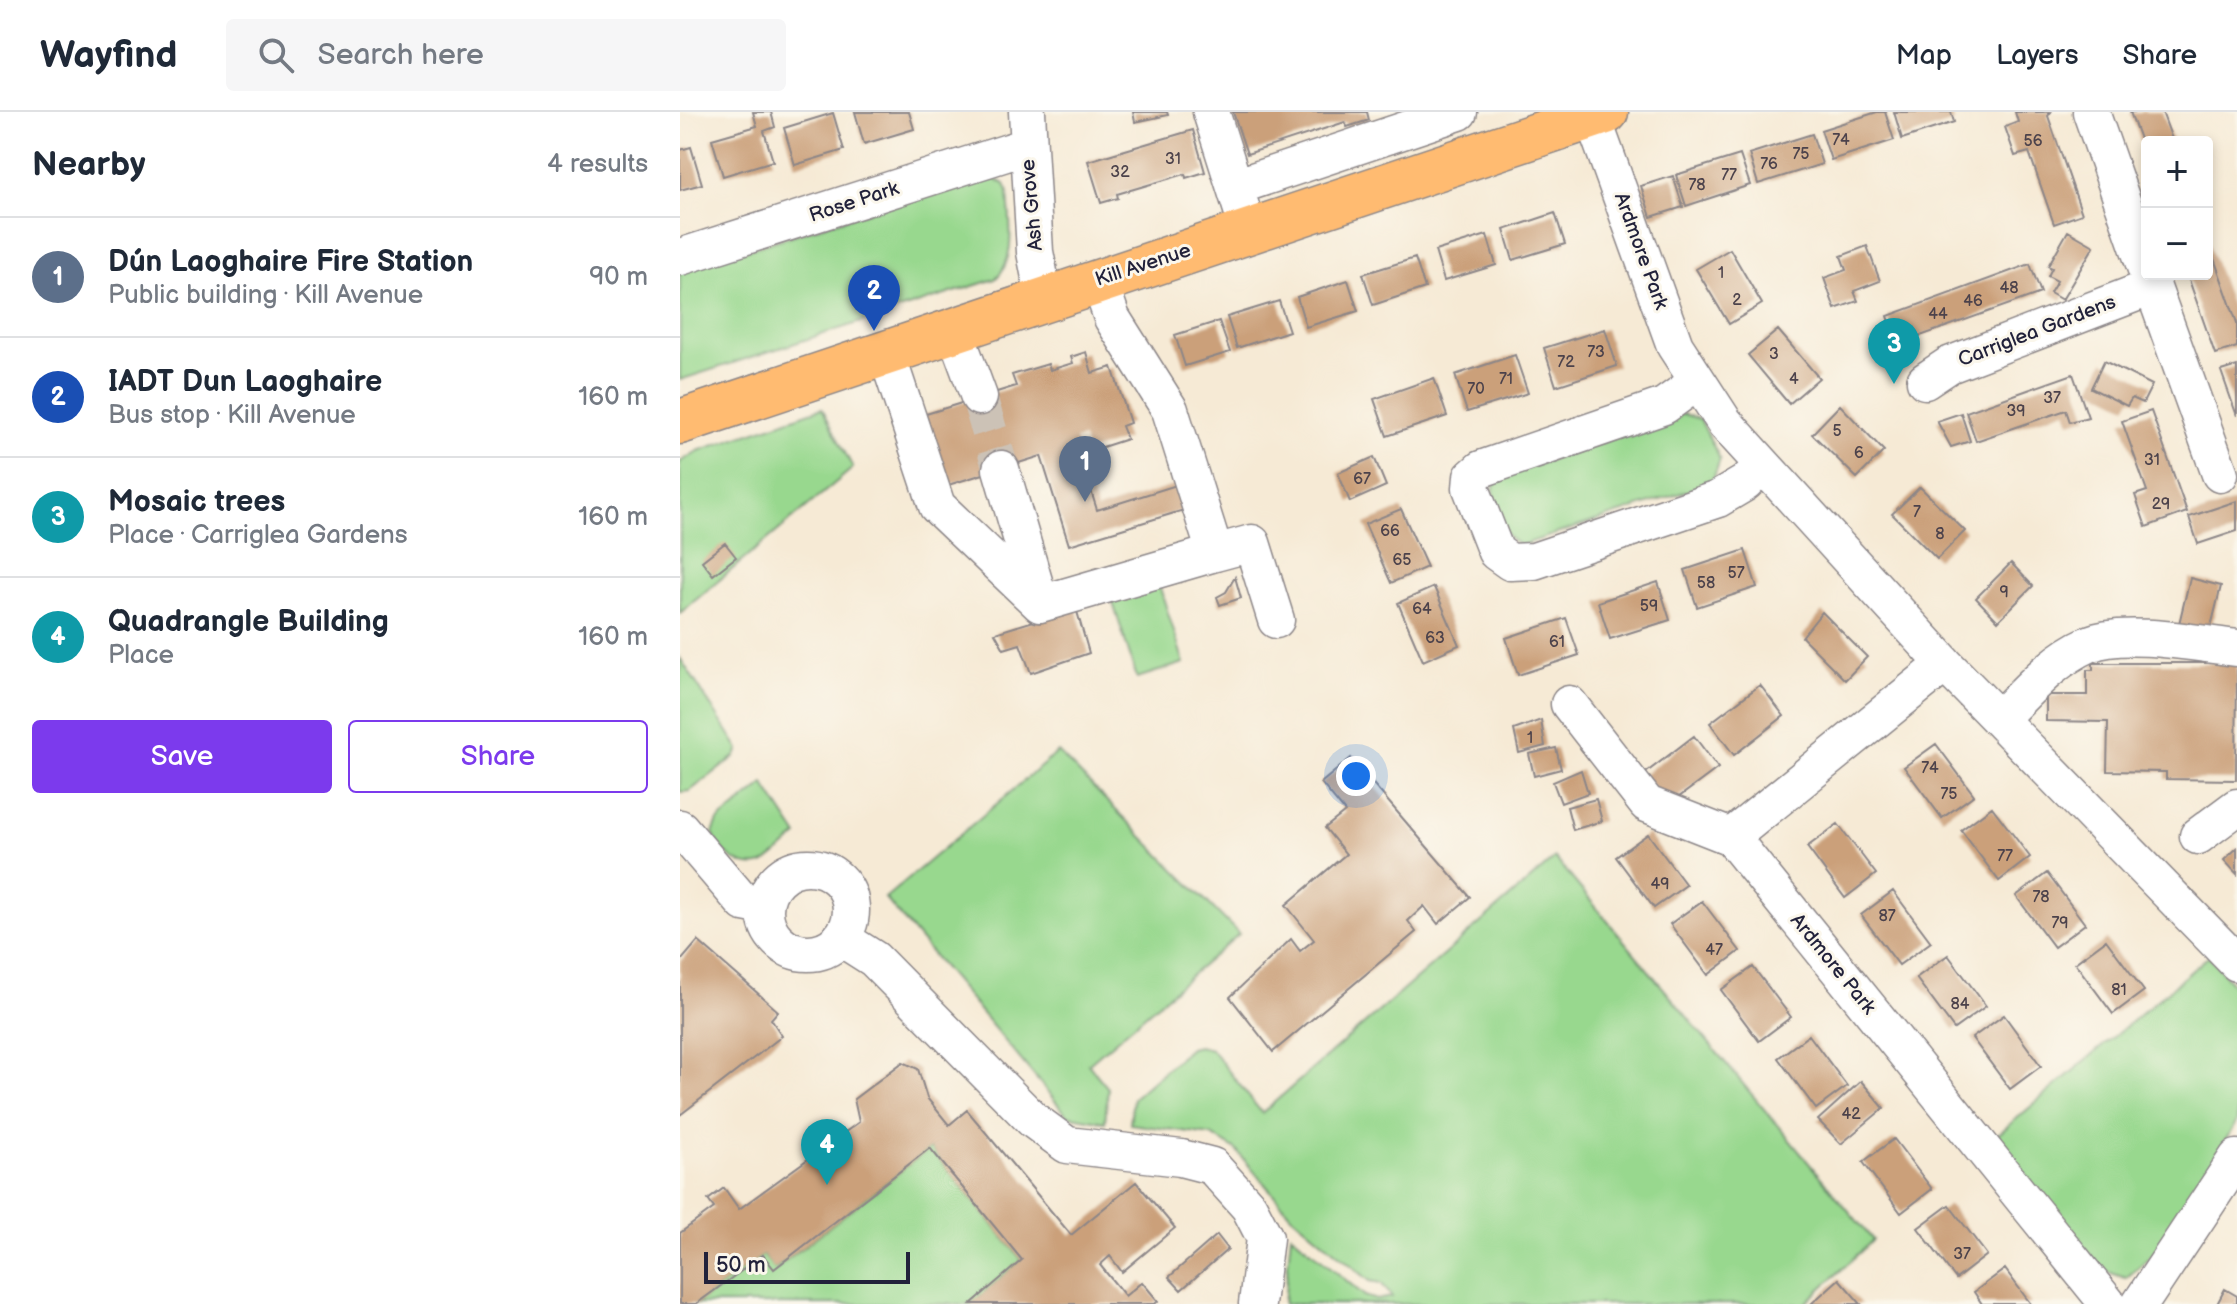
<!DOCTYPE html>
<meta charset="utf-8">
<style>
:root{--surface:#fff;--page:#f6f6f7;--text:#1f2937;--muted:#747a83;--line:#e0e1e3;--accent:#7c3aed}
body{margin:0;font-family:"Balsamiq Sans",sans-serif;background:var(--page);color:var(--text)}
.controls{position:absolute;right:24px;top:24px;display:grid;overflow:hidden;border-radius:8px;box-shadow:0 4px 12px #0003}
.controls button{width:72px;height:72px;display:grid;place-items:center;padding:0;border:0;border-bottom:2px solid var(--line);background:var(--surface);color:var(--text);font:40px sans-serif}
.scale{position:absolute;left:24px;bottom:20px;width:206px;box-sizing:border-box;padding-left:8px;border:4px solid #22223b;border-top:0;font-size:22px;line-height:28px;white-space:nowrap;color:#22223b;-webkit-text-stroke:6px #fbf7ec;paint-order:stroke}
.you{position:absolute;left:676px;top:664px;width:28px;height:28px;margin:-20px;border:6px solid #fff;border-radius:50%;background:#1a73e8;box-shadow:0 0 0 12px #1a73e833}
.badge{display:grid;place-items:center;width:52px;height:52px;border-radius:50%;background:var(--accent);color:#fff;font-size:26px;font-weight:700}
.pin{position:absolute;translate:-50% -66px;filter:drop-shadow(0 2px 4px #0008)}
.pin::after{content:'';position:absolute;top:42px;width:28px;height:24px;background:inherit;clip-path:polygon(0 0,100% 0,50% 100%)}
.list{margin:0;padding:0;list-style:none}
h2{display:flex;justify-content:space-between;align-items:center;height:104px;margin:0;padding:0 32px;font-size:34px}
h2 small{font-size:26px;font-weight:400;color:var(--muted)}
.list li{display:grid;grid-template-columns:52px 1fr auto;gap:24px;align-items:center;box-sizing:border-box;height:120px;padding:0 32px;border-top:2px solid var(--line)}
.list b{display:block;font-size:30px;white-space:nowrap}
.list p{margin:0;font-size:26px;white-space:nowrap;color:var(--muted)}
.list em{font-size:26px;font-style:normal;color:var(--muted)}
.actions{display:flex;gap:16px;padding:24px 32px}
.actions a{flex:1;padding:18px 0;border:2px solid var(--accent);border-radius:8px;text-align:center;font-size:28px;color:var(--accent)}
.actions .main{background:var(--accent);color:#fff}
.icon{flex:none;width:44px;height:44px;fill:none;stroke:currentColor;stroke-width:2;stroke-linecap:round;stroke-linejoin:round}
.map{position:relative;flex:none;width:1557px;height:1192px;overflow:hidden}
header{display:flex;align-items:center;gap:48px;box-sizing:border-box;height:112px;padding:0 40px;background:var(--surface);border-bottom:2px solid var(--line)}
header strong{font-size:38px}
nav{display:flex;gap:44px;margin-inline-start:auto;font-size:28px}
.search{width:560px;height:72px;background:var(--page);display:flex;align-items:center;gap:20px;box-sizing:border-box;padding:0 28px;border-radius:8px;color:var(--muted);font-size:30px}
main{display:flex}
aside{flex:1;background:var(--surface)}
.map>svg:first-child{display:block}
</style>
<header>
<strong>Wayfind</strong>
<div class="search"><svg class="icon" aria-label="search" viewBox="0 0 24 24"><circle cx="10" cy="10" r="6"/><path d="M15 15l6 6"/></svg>Search here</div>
<nav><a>Map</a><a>Layers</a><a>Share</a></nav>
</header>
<main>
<aside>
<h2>Nearby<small>4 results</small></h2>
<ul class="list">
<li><span class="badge" style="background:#5c6f8a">1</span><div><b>Dún Laoghaire Fire Station</b><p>Public building · Kill Avenue</p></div><em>90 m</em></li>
<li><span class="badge" style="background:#1a4fb4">2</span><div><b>IADT Dun Laoghaire</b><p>Bus stop · Kill Avenue</p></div><em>160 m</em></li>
<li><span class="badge" style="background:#0f9aa8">3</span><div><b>Mosaic trees</b><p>Place · Carriglea Gardens</p></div><em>160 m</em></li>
<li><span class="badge" style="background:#0f9aa8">4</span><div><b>Quadrangle Building</b><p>Place</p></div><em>160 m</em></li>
</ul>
<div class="actions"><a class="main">Save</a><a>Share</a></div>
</aside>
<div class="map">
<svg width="1557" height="1192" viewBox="0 0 1557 1192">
<rect width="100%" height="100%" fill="#fbf7ec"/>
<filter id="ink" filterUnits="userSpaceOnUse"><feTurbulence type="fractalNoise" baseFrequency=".0125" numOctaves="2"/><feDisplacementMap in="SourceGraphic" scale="16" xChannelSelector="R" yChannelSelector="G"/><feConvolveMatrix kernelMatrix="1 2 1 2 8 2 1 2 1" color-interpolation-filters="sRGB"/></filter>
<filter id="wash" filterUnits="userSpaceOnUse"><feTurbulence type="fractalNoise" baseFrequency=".006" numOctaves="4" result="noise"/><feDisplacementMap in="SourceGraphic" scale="32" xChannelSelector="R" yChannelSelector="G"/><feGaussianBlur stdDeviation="1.8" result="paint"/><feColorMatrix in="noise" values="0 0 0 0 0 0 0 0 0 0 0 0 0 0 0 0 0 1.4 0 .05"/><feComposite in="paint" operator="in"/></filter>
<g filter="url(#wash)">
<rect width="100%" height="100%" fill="#f6ead5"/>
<path fill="#98d88e" stroke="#5d7d64" stroke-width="2" d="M314,67L325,72L328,79C329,107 338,147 315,167L0,268V159L288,68Z
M142,296L173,356L0,501V350L18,339Z
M1003,302L1020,307L1040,347L1032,371L842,433C821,429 808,385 816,367Z
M473,454L504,551L457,566L426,469Z
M0,546L59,637L56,644L10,679L0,680Z
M378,640L559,822L408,952L428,976L425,1010L387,1003L205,786Z
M84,672L118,724C108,731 94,747 83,752C61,759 39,740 33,721L38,709Z
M875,746L1193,1128L1125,1192H604L611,1122L685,1184L697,1188L712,1185L701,1171L690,1169L610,1102L556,1038L531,1023L450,1012L453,986L510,936L518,934L531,937L582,1001Z
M1529,844L1557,878V1009L1482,1134L1446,1166L1422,1158L1315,1025Z
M250,1036L342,1148L291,1192H16L83,1143L95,1157Z"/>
<g id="blocks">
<path fill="#cba07a" d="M73,0H91L95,15L84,19L93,49L43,64L32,27L77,14Z
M175,0H229L234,17L184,32Z
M453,0H487L488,3L455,10Z
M553,0H687L689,8L667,15L665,10L567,42Z
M1197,0H1205L1214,28L1151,48L1141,18Z
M1214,0H1271L1274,10L1222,27Z
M1335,0H1371L1368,4L1402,102L1374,112L1349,40L1335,44L1325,15L1338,10Z
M1450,0H1482L1493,30H1467V46Z
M153,1L164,38L115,53L104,16Z
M513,18L525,60L506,66L505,62L437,82L438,86L421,91L408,49Z
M1132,22L1142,52L1078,72L1069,42Z
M11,35L22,72L0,78V38Z
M1060,43L1070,73L1006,94L996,63Z
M993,64L1003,95L971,105L961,74Z
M875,101L885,132L833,148L824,118Z
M1388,119L1414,134L1382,188L1370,181L1377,169L1368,164L1372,156L1368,154Z
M807,123L816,153L764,169L755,139Z
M1527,127L1557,211V235L1535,242L1507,162H1527Z
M1187,134L1200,169L1174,179L1178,189L1155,197L1144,166L1166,158L1161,144Z
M1050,137L1082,192L1049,212L1016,157Z
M735,146L745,176L693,193L683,162Z
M1350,152L1361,181L1218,232L1208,204Z
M668,168L678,199L626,215L617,185Z
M599,189L609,219L557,236L547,205Z
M539,209L550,240L505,254L495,223Z
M925,217L937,254L876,274L864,236Z
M1098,218L1139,266L1109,292L1068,243Z
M406,240L412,261L432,255L450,311L442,314L447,327L407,340L403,326L395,328L417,398L506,370L514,395L389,433L361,344L265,374L243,303L336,274L332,263L368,252L370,258L393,251L391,245Z
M835,243L848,281L787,300L775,263Z
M1424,249L1472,273L1463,291L1452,286L1447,294L1411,276Z
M1557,254V304L1541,259Z
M1393,262L1408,305L1390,310L1386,298L1296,329L1286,300Z
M754,266L767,304L707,324L694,287Z
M1160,293L1204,339L1177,366L1132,322Z
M1471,299L1507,400L1466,415L1455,383L1467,379L1442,309Z
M1281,301L1290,329L1271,335L1257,309Z
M694,345L706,374L670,390L658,361Z
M1240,375L1285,419L1257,447L1212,402Z
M1557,389V419L1518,432L1509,405Z
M721,397L747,455L711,471L685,412Z
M45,431L56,445L33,463L22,449Z
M1065,438L1077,475L1017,495L1005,458Z
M1331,451L1353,474L1318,509L1296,486Z
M555,465L561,486L540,493L537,485L546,480Z
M1510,466L1541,474L1529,523L1498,516Z
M978,470L990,508L930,527L918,490Z
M754,475L779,533L743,549L718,491Z
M396,496L409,541L351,561L340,532L324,537L315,521Z
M1142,500L1187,545L1165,568L1122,525Z
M886,506L899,543L838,563L826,526Z
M1413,551H1557L1556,668L1486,667V660L1427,659L1428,610L1366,609V583H1407V558H1413Z
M1080,573L1104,604L1054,643L1030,611Z
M861,608L865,634L839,641L834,618Z
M1014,624L1038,656L987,694L963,663Z
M1256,632L1294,683L1262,706L1224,655Z
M876,636L881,657L854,664L849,642Z
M671,646L790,785L758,812L744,794L728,809L736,820L593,940L550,885L611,827L620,839L634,828L606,793L666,742L645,716L665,700L641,671Z
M901,658L908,681L881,691L873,670Z
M916,687L922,709L893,718L887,695Z
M1312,695L1350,745L1319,769L1281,718Z
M1158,712L1196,762L1165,786L1127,735Z
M968,722L1006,773L974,796L936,745Z
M1557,736V762L1544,748Z
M1367,761L1405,812L1374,835L1336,784Z
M1213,779L1251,830L1219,853L1181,803Z
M1022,789L1060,839L1028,863L990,812Z
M1426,828L1464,879L1433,902L1395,851Z
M18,829L98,899L91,907L102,924L0,1003V850Z
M1268,843L1306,894L1274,917L1236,866Z
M1073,855L1111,905L1079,929L1041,878Z
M1324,903L1361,954L1330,977L1292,926Z
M1129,923L1167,974L1136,997L1098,946Z
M223,950L238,957L247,986L269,1013L287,998L391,1123L456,1070L495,1116L442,1160L430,1144L420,1153L445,1184L462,1170L478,1189L475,1192H291L342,1148L250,1036L94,1157L83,1143L16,1192H0V1121L34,1096L28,1088L44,1076L59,1097L179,1010L174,987Z
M1181,969L1204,996L1161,1032L1138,1008Z
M1214,1027L1252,1077L1221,1101L1183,1050Z
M1269,1093L1307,1143L1276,1167L1238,1116Z
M537,1123L548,1137L501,1178L489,1165Z
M1325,1157L1344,1183L1351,1192H1302L1294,1180Z
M1159,1167L1181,1192H1131Z
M1545,1177L1557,1184V1192H1537Z"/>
</g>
</g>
<g filter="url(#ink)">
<use href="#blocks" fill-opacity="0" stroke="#8c8688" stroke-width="2"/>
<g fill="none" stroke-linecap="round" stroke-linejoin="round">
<path stroke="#ccc2b6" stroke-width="36" stroke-dasharray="36 18" stroke-linecap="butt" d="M299,285L321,357"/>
<defs>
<path id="minor" d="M347,0L355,140L364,186
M531,0L562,98
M1411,0L1467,160
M912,4L995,234L1045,311L1265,552L1557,851
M555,75L779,0
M0,145L335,38H348
M1468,162L1540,362
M274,217L299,285
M206,240L257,394L360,492L535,441L490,298L432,206L419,168
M1245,269L1269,253L1472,175
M1016,271L984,294L801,357L792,365L791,376L816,440L830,450L854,449L1038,387L1065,371L1081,355
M321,357L360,490
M535,441L572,431L596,508
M1265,552L1051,725L1428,1192
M889,592L967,692L1051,725
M1319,607C1346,580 1373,548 1409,532C1443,517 1520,532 1557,536
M0,716L64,791L85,795
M1518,724L1557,695
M85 798a43 43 0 1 1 86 0a43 43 0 1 1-86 0Z
M161,826L194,847L353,1008L387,1033L501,1046L532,1054L569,1095L585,1126L577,1192
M1460,1192L1557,1046"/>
<path id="major" d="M0,310L926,0"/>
</defs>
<use href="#minor" stroke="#8c8688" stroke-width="39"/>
<use href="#major" stroke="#8c8688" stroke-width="47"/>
<use href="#minor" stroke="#fff" stroke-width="36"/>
<use href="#major" stroke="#ffbb71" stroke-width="44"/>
</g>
</g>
<g text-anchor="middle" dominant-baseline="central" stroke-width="6" stroke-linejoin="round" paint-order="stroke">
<g font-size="16" fill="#4c424b">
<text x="1161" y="28">74</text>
<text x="1353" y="29">56</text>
<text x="1121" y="42">75</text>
<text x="493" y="47">31</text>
<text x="1089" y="52">76</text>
<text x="440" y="60">32</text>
<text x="1049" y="63">77</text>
<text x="1017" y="73">78</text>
<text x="1041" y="161">1</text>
<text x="1329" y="176">48</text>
<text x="1057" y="188">2</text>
<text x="1293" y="189">46</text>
<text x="1258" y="202">44</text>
<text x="916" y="240">73</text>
<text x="1094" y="242">3</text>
<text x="886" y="250">72</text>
<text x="826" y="267">71</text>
<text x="1114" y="267">4</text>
<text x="796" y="277">70</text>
<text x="1372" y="286">37</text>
<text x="1336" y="299">39</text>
<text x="1157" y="319">5</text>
<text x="1179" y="341">6</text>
<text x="1472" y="348">31</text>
<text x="682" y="367">67</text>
<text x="1481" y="392">29</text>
<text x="1237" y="400">7</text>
<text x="710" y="419">66</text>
<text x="1260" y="422">8</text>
<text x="722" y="448">65</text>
<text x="1056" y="461">57</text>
<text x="1026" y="471">58</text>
<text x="1324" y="480">9</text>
<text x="969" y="494">59</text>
<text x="742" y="497">64</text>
<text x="755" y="526">63</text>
<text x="877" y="530">61</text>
<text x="850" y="626">1</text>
<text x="1250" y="656">74</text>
<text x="1269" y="682">75</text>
<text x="1325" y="744">77</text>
<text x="980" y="772">49</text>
<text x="1361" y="785">78</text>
<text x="1207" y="804">87</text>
<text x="1380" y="811">79</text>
<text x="1034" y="838">47</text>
<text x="1439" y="878">81</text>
<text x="1280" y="892">84</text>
<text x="1171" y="1002">42</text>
<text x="1282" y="1142">37</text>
</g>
<g font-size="20" fill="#22223b" stroke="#fbf7ec">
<text transform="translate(174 90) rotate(-18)">Rose Park</text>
<text transform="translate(352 93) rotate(-95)">Ash Grove</text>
<text transform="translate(961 139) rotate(70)">Ardmore Park</text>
<text transform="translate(463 153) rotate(-18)">Kill Avenue</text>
<text transform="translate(1357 219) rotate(-21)">Carriglea Gardens</text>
<text transform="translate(1153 852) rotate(51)">Ardmore Park</text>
</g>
</g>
</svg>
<div class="controls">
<button>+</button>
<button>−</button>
</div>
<div class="scale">50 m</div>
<div class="you"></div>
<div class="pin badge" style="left:405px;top:390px;background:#5c6f8a">1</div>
<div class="pin badge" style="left:194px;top:219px;background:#1a4fb4">2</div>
<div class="pin badge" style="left:1214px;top:272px;background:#0f9aa8">3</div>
<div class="pin badge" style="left:147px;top:1073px;background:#0f9aa8">4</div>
</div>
</main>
